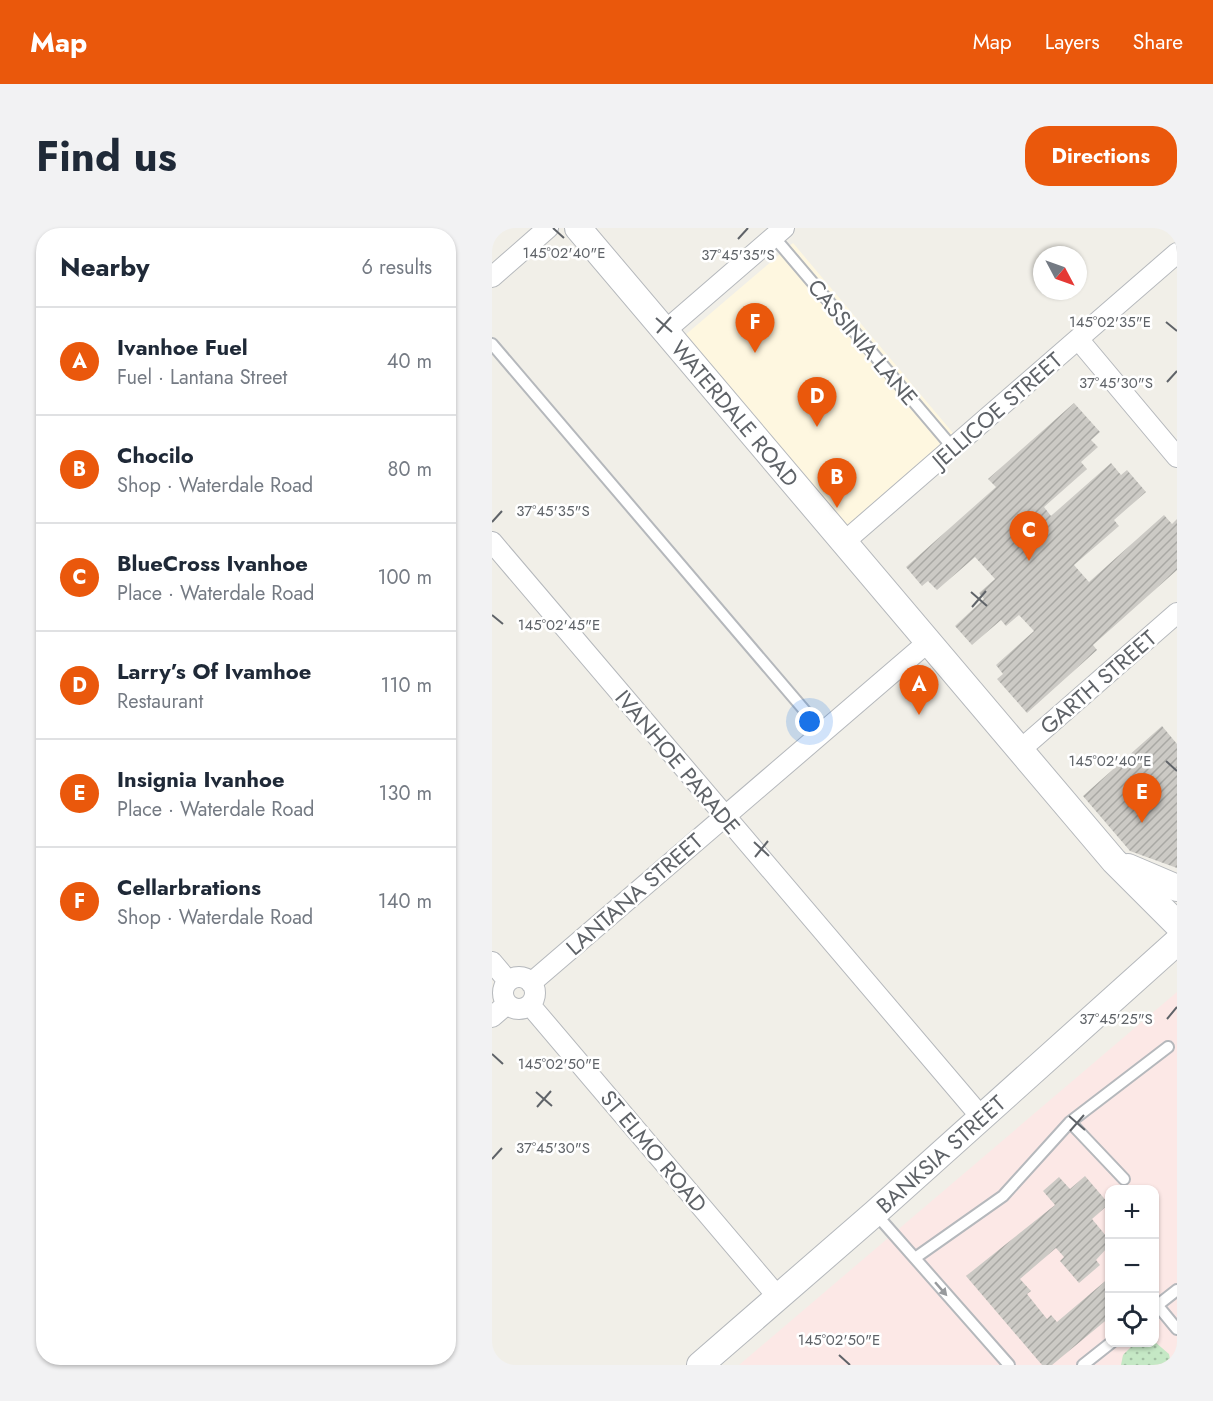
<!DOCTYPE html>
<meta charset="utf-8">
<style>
:root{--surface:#fff;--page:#f2f2f3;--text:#1f2937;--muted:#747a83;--line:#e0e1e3;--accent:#ea580c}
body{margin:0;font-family:Jost,sans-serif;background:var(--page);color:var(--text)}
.controls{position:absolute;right:18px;bottom:18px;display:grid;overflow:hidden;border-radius:12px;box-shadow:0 2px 4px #0004}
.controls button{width:54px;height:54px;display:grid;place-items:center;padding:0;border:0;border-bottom:2px solid var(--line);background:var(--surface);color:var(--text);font:30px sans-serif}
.compass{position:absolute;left:541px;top:18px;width:54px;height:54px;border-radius:50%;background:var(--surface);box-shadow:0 2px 4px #0004;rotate:131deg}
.you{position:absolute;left:318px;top:494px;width:21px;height:21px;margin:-15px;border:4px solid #fff;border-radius:50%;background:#1a73e8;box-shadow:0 0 0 9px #1a73e833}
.badge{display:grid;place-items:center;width:39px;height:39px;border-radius:50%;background:var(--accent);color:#fff;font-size:20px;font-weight:700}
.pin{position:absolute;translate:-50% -50px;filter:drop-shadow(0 2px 3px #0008)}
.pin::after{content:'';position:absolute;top:32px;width:21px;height:18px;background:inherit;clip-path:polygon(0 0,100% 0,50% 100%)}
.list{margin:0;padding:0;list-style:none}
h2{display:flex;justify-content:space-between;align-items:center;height:78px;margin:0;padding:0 24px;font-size:26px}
h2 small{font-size:20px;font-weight:400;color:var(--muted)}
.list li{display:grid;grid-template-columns:39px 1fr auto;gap:18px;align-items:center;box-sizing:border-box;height:108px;padding:0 24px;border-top:2px solid var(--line)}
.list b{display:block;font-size:22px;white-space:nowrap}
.list p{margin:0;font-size:20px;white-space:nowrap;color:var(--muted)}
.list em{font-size:20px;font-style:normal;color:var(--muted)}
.icon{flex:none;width:33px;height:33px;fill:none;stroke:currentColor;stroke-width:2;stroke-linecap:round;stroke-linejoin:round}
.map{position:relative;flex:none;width:685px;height:1137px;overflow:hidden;border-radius:24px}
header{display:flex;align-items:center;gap:36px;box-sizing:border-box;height:84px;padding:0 30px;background:var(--accent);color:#fff}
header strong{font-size:28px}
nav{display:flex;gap:33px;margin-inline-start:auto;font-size:21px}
.intro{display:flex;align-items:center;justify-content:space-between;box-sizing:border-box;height:144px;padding:0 36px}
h1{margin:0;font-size:42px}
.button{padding:15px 27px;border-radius:24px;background:var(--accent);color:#fff;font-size:21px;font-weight:700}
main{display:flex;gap:36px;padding:0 36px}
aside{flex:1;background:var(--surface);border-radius:24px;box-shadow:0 2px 4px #0004}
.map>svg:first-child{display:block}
</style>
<header>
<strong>Map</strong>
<nav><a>Map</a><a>Layers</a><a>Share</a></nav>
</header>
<div class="intro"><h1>Find us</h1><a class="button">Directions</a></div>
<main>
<aside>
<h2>Nearby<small>6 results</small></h2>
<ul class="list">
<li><span class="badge">A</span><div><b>Ivanhoe Fuel</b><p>Fuel · Lantana Street</p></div><em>40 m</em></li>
<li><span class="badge">B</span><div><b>Chocilo</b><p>Shop · Waterdale Road</p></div><em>80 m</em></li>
<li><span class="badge">C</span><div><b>BlueCross Ivanhoe</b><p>Place · Waterdale Road</p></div><em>100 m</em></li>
<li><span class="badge">D</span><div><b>Larry’s Of Ivamhoe</b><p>Restaurant</p></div><em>110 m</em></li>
<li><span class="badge">E</span><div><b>Insignia Ivanhoe</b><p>Place · Waterdale Road</p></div><em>130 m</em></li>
<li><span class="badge">F</span><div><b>Cellarbrations</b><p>Shop · Waterdale Road</p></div><em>140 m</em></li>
</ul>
</aside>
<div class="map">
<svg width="685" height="1137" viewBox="0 0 685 1137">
<defs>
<pattern id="garden-dots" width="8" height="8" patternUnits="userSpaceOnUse" patternTransform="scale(1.5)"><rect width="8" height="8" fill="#c5e8c5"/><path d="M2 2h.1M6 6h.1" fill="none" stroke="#a3c0a4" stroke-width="1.8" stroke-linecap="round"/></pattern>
<pattern id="building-hatch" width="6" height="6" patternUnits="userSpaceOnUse" patternTransform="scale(1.5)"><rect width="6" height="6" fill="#cccac5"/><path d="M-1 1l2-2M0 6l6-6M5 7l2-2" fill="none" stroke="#a9a8a4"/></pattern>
</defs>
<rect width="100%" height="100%" fill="#f1efe8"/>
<path fill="#fef7e0" d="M301,15L461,205L355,298L192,108Z"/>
<path fill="#fce8e6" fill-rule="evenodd" d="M685,764V1137H247ZM618,962H662V1114H618Z"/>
<path fill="url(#garden-dots)" d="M663,1114L677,1126L679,1137H629L631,1127L642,1116Z"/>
<path fill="url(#building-hatch)" d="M582,175L608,204L599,212L606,219L589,234L595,241L552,279L559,288L619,235L629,247L635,242L654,264L622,292L627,298L582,337L597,354L672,287L680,296L685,291V342L601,417L605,422L535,485L505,451L511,446L504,437L542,403L527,387L514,398L509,392L480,417L463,398L492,371L487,365L503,351L483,329L445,362L436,353L430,358L414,339L504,259L496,251Z
M670,498L685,516V640L638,623L591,568Z
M593,948L617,976L600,991L615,1009V1020L604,1032L608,1037L587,1055L568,1033L572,1029L564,1020L528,1051L539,1063L535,1066L555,1091L559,1087L565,1094L618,1049V1089L560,1137H550L474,1048L563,977L551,963L567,949L578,961Z"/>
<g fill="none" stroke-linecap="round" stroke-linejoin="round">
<defs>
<path id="service" d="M282,9L461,220
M0,116L331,504
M578,894L632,951
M383,985L517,1137
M423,1030L511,968L578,894L676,819
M666,1078L685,1101
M662,1080L685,1062
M591,1137L620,1114"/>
<path id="minor" d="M0,49L56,0
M174,102L292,0
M586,111L685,229
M0,314L490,890
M351,315L685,25
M528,522L685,385
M0,734L16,753
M11 765a16 16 0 1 1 32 0a16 16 0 1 1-32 0Z
M39,755L436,414
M38,777L286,1069
M0,789L15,776"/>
<g id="tertiary">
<path id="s1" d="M86,0L622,633L685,696"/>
<path d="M636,639L685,660"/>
<path id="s2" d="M208,1137L383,985L685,714"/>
</g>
</defs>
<use href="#service" stroke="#b5b8bc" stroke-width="14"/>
<use href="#minor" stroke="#b5b8bc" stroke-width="22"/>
<use href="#tertiary" stroke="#b5b8bc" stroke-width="28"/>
<use href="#service" stroke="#fff" stroke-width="10"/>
<use href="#minor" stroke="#fff" stroke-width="20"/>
<use href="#tertiary" stroke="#fff" stroke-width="26"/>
</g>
<defs><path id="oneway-solid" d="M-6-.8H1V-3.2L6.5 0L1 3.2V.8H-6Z" transform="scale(1.5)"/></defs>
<use fill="#979a9d" href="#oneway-solid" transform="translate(449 1061) rotate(49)"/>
<path fill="none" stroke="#5f6368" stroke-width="2" d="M61,0L72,10M246,11L256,0M164,90L180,104M674,94L685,103M165,105L179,89M675,154L685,143M0,294L10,283M479,364L495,378M480,379L494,363M0,387L11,396M674,533L685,543M262,614L277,628M263,629L276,613M675,791L685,779M0,826L11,836M44,864L60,878M45,879L59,863M577,888L593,902M578,903L592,887M0,931L10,920M347,1127L358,1137"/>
<g text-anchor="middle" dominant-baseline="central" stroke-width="5" stroke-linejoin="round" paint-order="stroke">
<g font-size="22" fill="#5f6368" stroke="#fff">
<text transform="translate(371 114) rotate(50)">CASSINIA LANE</text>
<text transform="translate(505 182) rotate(-41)">JELLICOE STREET</text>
<text stroke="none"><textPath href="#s1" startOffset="243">WATERDALE ROAD</textPath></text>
<text transform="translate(606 454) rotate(-41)">GARTH STREET</text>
<text transform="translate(186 534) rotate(50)">IVANHOE PARADE</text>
<text transform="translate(142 666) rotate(-41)">LANTANA STREET</text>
<text transform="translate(162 923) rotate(50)">ST ELMO ROAD</text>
<text stroke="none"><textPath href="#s2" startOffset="320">BANKSIA STREET</textPath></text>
</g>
</g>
<g font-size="15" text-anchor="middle" fill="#5f6368" stroke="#fff" stroke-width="5" stroke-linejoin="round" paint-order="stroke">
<text x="72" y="30">145°02'40"E</text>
<text x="246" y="32">37°45'35"S</text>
<text x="618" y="99">145°02'35"E</text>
<text x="624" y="160">37°45'30"S</text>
<text x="61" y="288">37°45'35"S</text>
<text x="67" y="402">145°02'45"E</text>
<text x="618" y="538">145°02'40"E</text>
<text x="624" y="796">37°45'25"S</text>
<text x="67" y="841">145°02'50"E</text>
<text x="61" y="925">37°45'30"S</text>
<text x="347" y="1117">145°02'50"E</text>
</g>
</svg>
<div class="controls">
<button>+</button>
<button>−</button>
<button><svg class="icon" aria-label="locate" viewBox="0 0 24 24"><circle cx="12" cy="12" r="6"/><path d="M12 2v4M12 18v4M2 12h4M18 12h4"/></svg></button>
</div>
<svg class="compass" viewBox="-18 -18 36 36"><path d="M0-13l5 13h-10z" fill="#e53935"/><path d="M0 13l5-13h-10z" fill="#747a83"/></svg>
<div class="you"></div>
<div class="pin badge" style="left:427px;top:487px">A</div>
<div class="pin badge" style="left:345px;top:280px">B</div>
<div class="pin badge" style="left:537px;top:333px">C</div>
<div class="pin badge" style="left:325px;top:199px">D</div>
<div class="pin badge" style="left:650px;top:595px">E</div>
<div class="pin badge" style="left:263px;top:125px">F</div>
</div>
</main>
